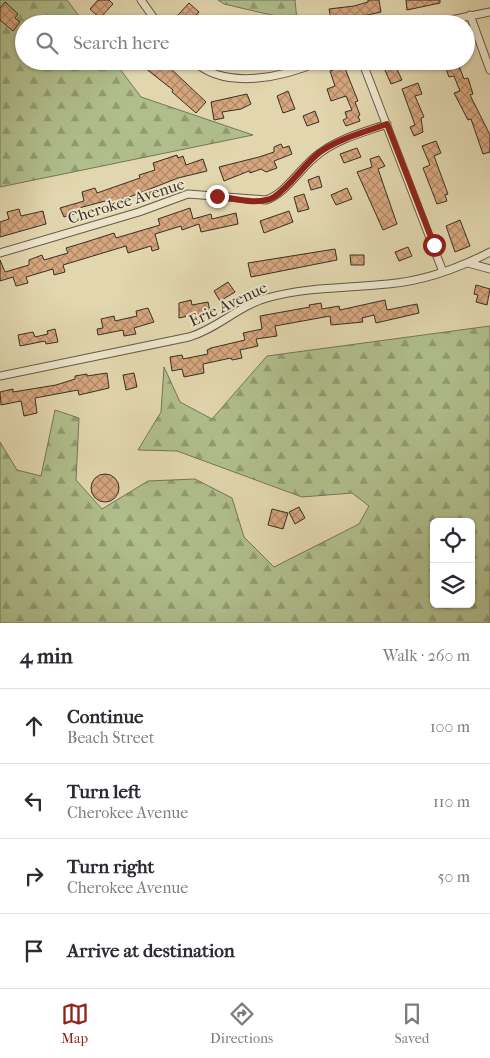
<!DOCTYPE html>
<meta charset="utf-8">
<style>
:root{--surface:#fff;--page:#f2f2f3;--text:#2b2b33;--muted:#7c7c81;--line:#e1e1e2;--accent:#8f2418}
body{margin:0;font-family:"IM FELL French Canon",serif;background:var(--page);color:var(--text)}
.controls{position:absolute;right:15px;bottom:15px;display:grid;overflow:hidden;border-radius:8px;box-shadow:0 1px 4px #0004}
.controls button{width:45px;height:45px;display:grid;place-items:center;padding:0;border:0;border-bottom:1px solid var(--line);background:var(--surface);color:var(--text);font:25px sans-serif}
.stop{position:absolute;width:15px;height:15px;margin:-11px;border:4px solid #8f2418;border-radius:50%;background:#fff}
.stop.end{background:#8f2418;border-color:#fff;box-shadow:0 1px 5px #0008}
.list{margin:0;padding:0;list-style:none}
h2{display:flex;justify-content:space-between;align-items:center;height:65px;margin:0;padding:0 20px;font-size:21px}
h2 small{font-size:16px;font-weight:400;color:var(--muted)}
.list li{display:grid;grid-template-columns:32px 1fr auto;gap:15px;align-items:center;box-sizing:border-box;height:75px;padding:0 20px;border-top:1px solid var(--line)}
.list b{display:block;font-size:19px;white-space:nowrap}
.list p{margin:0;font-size:16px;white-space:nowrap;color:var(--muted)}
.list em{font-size:16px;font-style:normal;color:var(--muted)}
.icon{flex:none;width:28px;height:28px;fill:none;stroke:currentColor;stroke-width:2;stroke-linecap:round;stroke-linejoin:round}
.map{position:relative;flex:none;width:490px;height:623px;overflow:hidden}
.search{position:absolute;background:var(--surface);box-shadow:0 1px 4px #0004;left:15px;right:15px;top:15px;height:55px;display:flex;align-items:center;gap:12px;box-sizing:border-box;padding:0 18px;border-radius:28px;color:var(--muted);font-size:19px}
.sheet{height:365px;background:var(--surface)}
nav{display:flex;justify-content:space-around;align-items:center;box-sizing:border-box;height:70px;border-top:1px solid var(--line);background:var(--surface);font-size:14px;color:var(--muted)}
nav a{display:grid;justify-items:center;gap:2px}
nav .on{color:var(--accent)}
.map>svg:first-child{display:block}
</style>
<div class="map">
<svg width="490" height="623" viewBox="0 0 490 623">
<defs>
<pattern id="forest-firs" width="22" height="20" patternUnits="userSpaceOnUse" patternTransform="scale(1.25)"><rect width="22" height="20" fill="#b0be8c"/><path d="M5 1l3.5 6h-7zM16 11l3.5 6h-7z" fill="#909b72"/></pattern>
<pattern id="building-cross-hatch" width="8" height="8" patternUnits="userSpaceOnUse" patternTransform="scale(1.25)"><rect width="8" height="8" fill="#d6a67e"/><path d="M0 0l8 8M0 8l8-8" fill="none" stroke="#af8867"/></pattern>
</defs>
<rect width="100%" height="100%" fill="#e2d6ae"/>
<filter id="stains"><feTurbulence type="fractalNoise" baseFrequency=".004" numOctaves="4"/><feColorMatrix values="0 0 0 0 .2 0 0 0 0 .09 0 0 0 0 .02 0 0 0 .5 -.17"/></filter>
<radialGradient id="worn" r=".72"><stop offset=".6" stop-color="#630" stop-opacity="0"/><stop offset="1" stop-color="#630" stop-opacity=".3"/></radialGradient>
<path fill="url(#forest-firs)" stroke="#747658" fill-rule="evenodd" d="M0,0H67L85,24H24V61H114L141,97L253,135L0,187Z
M218,0H295L297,21L224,4Z
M490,326V623H0V442L17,470L41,476L55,410L79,418L76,480L102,509L148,481L195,479L232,498L244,537L274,567L359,524L369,506L352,493L302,497L177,451L138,450L161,412L164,367L180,402L212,419L267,356ZM434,522H471V604H434Z"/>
<path fill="url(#building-cross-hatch)" stroke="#392f25" d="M98,0H109L113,4L100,18L90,9Z
M368,0H379L381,12L363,16L364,20L332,24L329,9L354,6L368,2Z
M406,0H440V3L407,10Z
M5,2L18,14L15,18L20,22L13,31L0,20V8Z
M189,3L199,12L195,17L202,24H187L178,15Z
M150,61H154L165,70L168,66L206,102L196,113L172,92L173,90L145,68Z
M381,61H393L402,80L391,84Z
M443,61H457L464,79L468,78L473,94L470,95L490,135V152L483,154L471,119L468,120L454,93L460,91L454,76L449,77Z
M344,66L358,101L355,102L360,115L358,116L360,121L346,126L343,120L347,118L345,112L352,110L346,96L331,101L327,89L335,86L330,71Z
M418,83L422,94L415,96L424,117L421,118L423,132L414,136L410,127L415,125L402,89Z
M288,91L295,109L283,113L277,96Z
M247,94L251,104L241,109L222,112L224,118L214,120L211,102Z
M315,111L319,122L307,126L303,116Z
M436,141L441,153L434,156L448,194L445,195L447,201L437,204L423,168L430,165L422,146Z
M281,144L283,148L289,146L292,154L274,161L277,168L266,172L261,169L250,173L249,171L224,181L219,167L259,157L274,152V147Z
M357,148L361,157L344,163L340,154Z
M177,155L178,158L183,156L186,165L203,159L207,171L178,178L109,205L105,201L79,208L80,212L64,217L60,208L84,201L82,192L95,188L97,193L140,178L139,175L155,170L153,163Z
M379,156L385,166L378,169L397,224L383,230L357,172L372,167L370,159Z
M319,176L322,187L311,190L308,180Z
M347,188L352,199L336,205L331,195Z
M304,194L309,209L298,212L294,197Z
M190,208L193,219L211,214L212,219L236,213L238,224L201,232L199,224L182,230L181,226L155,234L159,249L152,251L151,246L128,253L126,246L63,265L65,272L54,275L53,269L26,277L28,283L16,286L13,277L0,281V260L5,272L29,265V260L42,255L44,260L68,253L66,248L86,242L114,233L116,238L160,225L158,219Z
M19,209L21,216L43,211L46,224L0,237V222L9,219L7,212Z
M289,211L293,222L264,233L260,221Z
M460,220L470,246L455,252L446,226Z
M408,247L412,256L399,261L395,252Z
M335,249L337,260L251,277L248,263Z
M350,255H364V265H351Z
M228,282L235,292L220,301L214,291Z
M476,285L490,289L487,305L476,302L478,295L474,294Z
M191,300L192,305L208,302L210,311L179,318V303Z
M385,300L387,310L417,304L419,313L376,323L374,315L362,318L363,322L331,325L330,316L275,326L277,336L256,339L258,346L240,350L242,358L232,360L231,358L203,364L204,373L184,377L182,369L172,371L170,357L182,355L183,359L208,354L207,350L211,348L245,340L243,333L262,329L260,316L310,307L309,305L321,303L322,309L339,306L340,310Z
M148,308L154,322L134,328L136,334L124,336L123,330L98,335L97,329L103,328L101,319L114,316L115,321L137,316L136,311Z
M55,329L58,342L46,344L45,341L20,346L18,335L33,332L35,337L48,334L47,331Z
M107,373L109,388L79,395L78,390L35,398L37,413L24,416L21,401L1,405L0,392L13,389V392L56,385L75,379V376L87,374V376Z
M134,373L137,387L126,390L123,375Z
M91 488a14 14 0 1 1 28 0a14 14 0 1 1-28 0Z
M299,507L305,518L295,524L289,512Z
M272,509L288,513L283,529L268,525Z"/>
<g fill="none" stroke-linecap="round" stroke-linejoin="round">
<defs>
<path id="minor" d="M141,0L158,24
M470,15L490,70
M431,24L490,12
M194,61C225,91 285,77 320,61
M362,61L443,272
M0,253L139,212L188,194L266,200C287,193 301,166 320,153C340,138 365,132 387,124
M468,263L490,269
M0,376L189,337C217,329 238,306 267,298C305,287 349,288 388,284C423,281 459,268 490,252"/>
</defs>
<use href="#minor" stroke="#635947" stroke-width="9"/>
<use href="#minor" stroke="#ece4ca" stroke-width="7"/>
</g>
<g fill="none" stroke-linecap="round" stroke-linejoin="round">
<path stroke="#8f2418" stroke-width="6" d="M217,196C233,198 259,206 274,197C291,186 303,165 320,152C340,138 365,132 387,124L434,245"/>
</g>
<g text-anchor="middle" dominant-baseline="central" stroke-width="4" stroke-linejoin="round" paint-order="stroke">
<g font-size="16" fill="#392f25" stroke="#ece4ca">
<text transform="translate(126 201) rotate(-17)">Cherokee Avenue</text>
<text transform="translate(228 304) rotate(-25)">Erie Avenue</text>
</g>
</g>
<rect width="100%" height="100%" filter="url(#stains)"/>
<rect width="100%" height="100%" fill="url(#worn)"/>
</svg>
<div class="controls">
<button><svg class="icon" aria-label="locate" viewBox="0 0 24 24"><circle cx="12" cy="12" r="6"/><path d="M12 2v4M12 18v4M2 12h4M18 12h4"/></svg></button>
<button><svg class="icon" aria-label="layers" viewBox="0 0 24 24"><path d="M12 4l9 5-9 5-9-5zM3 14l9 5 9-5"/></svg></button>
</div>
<div class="stop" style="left:434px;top:245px"></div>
<div class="stop end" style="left:217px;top:196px"></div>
<div class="search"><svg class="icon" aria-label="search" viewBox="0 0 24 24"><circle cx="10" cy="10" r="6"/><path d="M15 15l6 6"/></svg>Search here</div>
</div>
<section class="sheet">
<h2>4 min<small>Walk · 260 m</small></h2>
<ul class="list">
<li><svg class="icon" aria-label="ahead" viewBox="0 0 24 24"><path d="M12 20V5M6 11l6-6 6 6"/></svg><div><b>Continue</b><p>Beach Street</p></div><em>100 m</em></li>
<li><svg class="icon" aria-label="left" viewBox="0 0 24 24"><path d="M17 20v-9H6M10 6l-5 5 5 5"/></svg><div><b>Turn left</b><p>Cherokee Avenue</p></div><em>110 m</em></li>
<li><svg class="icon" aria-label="right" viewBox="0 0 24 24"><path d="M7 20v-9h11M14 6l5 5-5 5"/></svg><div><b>Turn right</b><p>Cherokee Avenue</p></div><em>50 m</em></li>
<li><svg class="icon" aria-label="arrive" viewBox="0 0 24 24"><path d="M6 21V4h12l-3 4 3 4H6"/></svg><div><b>Arrive at destination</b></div></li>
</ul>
</section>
<nav>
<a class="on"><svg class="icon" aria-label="map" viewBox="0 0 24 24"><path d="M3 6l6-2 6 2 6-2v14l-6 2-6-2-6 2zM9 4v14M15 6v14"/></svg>Map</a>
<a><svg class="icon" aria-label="directions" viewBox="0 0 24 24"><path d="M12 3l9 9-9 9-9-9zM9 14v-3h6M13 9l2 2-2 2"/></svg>Directions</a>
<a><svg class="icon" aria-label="saved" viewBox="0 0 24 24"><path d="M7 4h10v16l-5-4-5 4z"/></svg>Saved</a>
</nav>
